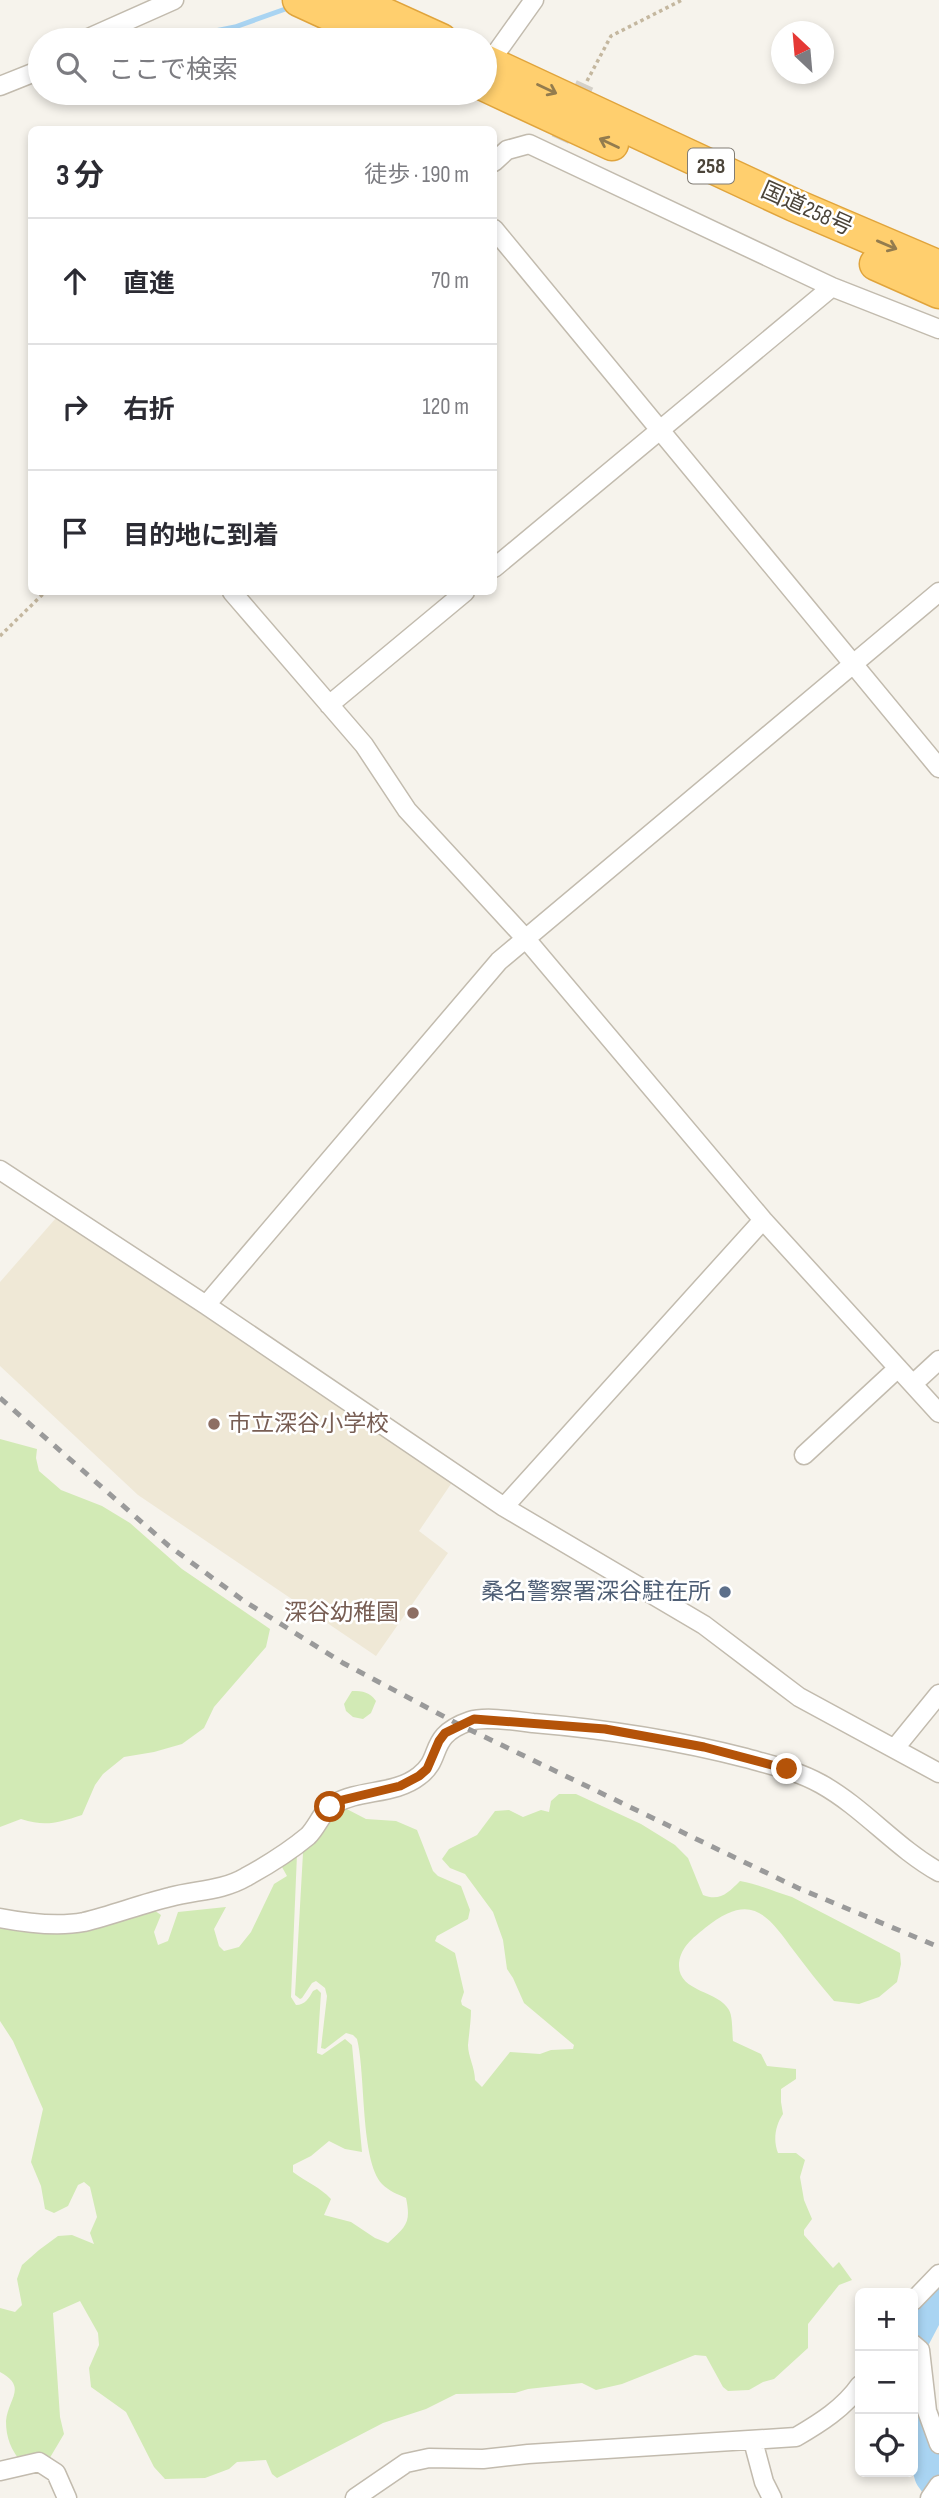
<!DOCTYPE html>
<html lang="ja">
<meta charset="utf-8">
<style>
:root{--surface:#fff;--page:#f2f2f3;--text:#2b2b33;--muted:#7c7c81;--line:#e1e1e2}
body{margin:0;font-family:"Sofia Sans Condensed","Noto Sans JP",sans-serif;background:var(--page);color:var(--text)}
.controls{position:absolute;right:21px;bottom:21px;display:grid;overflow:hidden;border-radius:10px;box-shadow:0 4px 10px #0003}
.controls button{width:63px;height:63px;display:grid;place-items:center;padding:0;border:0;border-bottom:2px solid var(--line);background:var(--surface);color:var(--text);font:35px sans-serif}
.compass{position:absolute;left:771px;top:21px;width:63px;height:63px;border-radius:50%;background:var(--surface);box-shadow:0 4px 10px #0003;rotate:334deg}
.stop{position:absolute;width:21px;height:21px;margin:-16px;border:5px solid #b45309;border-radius:50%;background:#fff}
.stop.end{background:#b45309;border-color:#fff;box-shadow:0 2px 7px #0008}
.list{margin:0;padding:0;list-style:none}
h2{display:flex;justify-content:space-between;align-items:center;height:91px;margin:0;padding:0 28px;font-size:30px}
h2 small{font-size:23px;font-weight:400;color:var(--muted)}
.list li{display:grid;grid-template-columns:46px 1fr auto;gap:21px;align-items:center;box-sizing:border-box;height:126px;padding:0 28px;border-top:2px solid var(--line)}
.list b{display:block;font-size:26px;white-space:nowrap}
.list em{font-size:23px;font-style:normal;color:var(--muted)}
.icon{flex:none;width:38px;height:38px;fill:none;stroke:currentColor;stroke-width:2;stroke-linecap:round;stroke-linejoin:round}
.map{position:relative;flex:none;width:939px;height:2498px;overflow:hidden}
.search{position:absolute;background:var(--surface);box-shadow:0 4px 10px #0003;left:28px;top:28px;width:469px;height:77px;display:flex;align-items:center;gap:18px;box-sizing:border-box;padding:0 24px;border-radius:38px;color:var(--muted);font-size:26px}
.panel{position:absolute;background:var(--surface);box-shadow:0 4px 10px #0003;left:28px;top:126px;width:469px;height:469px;border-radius:10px}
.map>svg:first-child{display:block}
</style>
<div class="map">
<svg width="939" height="2498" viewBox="0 0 939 2498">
<rect width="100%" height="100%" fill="#f6f3ec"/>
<path fill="#efe8d6" d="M56,1218L453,1481L419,1531L448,1553L376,1656L138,1495L0,1366V1282Z"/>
<path fill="#d2eab5" d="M0,1439L37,1449L36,1458L39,1471L61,1490L102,1506L130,1523L182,1569L270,1629L266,1647L214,1707L204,1728L182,1744L154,1752L124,1757L103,1774L95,1785L82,1815C57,1823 46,1827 21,1819L0,1827Z
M352,1691C363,1691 370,1692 376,1701L371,1713L363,1719L353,1717L346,1711L344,1704Z
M559,1794H576L641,1824L675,1845L688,1858L703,1895C720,1902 729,1892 740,1881C758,1884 774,1892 792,1897L900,1953L901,1964L897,1982L879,1997L859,2004L834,2001C820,1985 807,1968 794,1951C766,1912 750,1892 705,1928C693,1938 679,1948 679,1966C679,1992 719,1991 729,2010C733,2017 732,2033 733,2041L761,2054L767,2066L796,2069V2079L781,2089V2102L783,2114C775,2126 773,2140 778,2153H796L805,2160L800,2177L804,2200L812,2219L804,2230V2235L833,2268L839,2262L852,2280L839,2285L808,2324V2348L774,2379L763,2382L749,2390L728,2391L723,2387L706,2356L695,2355L622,2384L596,2390L582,2383L528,2389L515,2393L456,2394L426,2409L383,2423L277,2478L272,2474L266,2460L237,2462L229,2469L205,2478L165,2479L154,2467L126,2412L91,2387L89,2368L99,2345L98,2333L80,2301L53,2313L60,2417L64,2434L48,2461L22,2463C11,2450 6,2438 6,2421C8,2399 28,2387 0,2372V2308L15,2312L22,2305L17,2279L22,2265L39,2250L58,2236L72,2235L94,2244L90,2233L97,2217L90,2187L84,2182L78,2185L68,2206L54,2213L45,2209L41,2186L31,2162L43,2109L13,2041L0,2021V1924L151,1908L161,1915L154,1932L158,1945L168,1941L178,1912L226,1907L214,1929L219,1946L224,1951L239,1947L251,1932L274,1884L287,1876L278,1860L297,1854L291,1997L296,2005C305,2005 309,1998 313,1991L317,1989L321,1993L317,2053L322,2055L345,2039L352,2045L362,2152L345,2149L329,2141L311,2156L293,2165V2172C306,2182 320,2187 331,2199L324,2215L351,2222L375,2238L388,2243C407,2226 411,2222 406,2198C397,2194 389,2191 382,2184C360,2160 366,2075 357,2039L353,2035L346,2033L325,2049L321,2048L327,1996L325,1988L316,1981L312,1983L302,1998L300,1999L295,1995L303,1853L305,1847L339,1805L366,1819L396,1821L417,1830L433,1871L438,1876L461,1886L470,1910L468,1919L437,1936L435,1941L455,1953L464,1992L461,2001L462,2005L471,2010C471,2022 469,2033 468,2045C468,2056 475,2068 475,2080L482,2087L510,2052L540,2054L551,2050L573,2049L574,2045L524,2003L513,1978L507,1969L503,1940L493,1912L465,1874L450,1868L442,1859L449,1849L477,1835L495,1811L509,1810L523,1817L541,1810L549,1812L551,1801Z"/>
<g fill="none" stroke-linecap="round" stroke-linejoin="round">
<path stroke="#a9d4f2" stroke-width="5" d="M170,40L235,27L291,7"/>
<path stroke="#a9d4f2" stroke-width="33" d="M913,2339L932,2303L939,2297
M913,2414L931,2476L939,2487"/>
<path stroke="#d4d0c8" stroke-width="18" stroke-dasharray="18 9" stroke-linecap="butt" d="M560,140L585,84"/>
<defs>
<path id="street" d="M84,40L174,0
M489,63L534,0
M0,86L40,70
M494,162L507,150L529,144L832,287L939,329
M494,229L939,768
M494,568L832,287
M232,592L364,745L407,810L526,939L763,1220L939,1413
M329,705L465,592
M0,1170L206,1305L504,1507L704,1625L799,1697L939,1773
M206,1305L499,961L939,592
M913,1384L939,1360
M804,1455L898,1368
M504,1507L763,1220
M895,1748L939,1694
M0,1918C26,1923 58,1927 84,1922C113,1915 141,1904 170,1897C196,1890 222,1891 246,1877C266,1866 290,1851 308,1836C318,1826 322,1811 334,1804C360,1789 395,1795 419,1776C444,1758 426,1736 470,1721C485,1716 517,1721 533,1723C605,1729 676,1740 746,1758C771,1765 798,1771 821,1784C864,1808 896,1848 939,1872
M913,2301L939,2274
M913,2344L920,2350L927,2411L939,2444
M753,2441L764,2482L772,2498
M0,2471L39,2462L56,2473L67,2498
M355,2498L406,2463L429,2458L483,2459L528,2454L796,2437C820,2423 844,2408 860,2385
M930,2498L939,2485"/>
<path id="highway" d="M299,0L386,40
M353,0L441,40
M485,61L794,205L939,267
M485,85L612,144
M876,264L939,292"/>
</defs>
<use href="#street" stroke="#c2bbae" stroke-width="21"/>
<use href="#highway" stroke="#e0a43c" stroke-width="35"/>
<path stroke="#c4b79f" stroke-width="3.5" stroke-dasharray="3.5 3.5" stroke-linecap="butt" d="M587,81L611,36L682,0
M0,636L45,592"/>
<use href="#street" stroke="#fff" stroke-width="18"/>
<use href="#highway" stroke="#ffcf6e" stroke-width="32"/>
<path stroke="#9a9a9a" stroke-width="5" stroke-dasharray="9 9" stroke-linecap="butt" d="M0,1398L169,1546L244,1601L343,1663L460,1725L798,1888L939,1947"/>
</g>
<defs><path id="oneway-shaft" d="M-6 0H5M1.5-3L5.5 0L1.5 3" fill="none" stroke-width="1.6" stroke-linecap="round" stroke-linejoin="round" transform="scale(1.75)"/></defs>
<g stroke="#937c4e">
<use href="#oneway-shaft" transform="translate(547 89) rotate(25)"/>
<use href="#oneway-shaft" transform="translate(609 143) rotate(-155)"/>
<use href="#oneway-shaft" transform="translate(887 245) rotate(23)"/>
</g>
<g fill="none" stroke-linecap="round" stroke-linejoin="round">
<path stroke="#b45309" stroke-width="9" d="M330,1807L338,1801L400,1786L419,1776L427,1769L439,1741L445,1733L474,1719L605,1729L704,1747L787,1769"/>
</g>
<g fill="#8d6e63" stroke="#fff" stroke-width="2.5">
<circle cx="214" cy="1424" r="7"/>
<circle cx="413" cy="1613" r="7"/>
</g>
<circle fill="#5c6f8a" stroke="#fff" stroke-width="2.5" cx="725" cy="1592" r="7"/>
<g text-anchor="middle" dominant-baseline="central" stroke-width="5" stroke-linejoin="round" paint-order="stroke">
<rect fill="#fff" stroke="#817c74" stroke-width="2" x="688" y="148.5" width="46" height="35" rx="5"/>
<g font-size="21" font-weight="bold" fill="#4b4439">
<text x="711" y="166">258</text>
</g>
<g font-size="23" fill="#4b4439" stroke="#fff">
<text transform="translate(807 209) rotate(24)">国道258号</text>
</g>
<g font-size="23" fill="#785e54" stroke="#fff" text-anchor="start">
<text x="228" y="1424">市立深谷小学校</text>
<text x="399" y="1613" text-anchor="end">深谷幼稚園</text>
</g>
<g font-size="23" fill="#4e5e75" stroke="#fff" text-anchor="end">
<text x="711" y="1592">桑名警察署深谷駐在所</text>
</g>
</g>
</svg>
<div class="controls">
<button>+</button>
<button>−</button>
<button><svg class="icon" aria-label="locate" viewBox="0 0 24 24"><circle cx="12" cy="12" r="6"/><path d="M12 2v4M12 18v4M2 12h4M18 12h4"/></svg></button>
</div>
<svg class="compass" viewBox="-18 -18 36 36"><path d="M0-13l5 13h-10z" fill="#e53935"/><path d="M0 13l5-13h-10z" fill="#7c7c81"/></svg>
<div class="stop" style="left:330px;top:1807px"></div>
<div class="stop end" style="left:787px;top:1769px"></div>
<div class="search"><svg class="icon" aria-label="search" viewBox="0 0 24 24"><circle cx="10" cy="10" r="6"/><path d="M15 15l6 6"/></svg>ここで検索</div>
<section class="panel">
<h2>3 分<small>徒歩 · 190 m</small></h2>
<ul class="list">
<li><svg class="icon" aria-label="ahead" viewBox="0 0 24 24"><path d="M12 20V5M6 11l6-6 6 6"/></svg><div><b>直進</b></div><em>70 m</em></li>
<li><svg class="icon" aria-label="right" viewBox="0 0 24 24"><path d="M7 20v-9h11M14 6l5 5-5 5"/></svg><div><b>右折</b></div><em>120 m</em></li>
<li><svg class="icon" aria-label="arrive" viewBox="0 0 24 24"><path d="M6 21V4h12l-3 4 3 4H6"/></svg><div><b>目的地に到着</b></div></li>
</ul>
</section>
</div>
